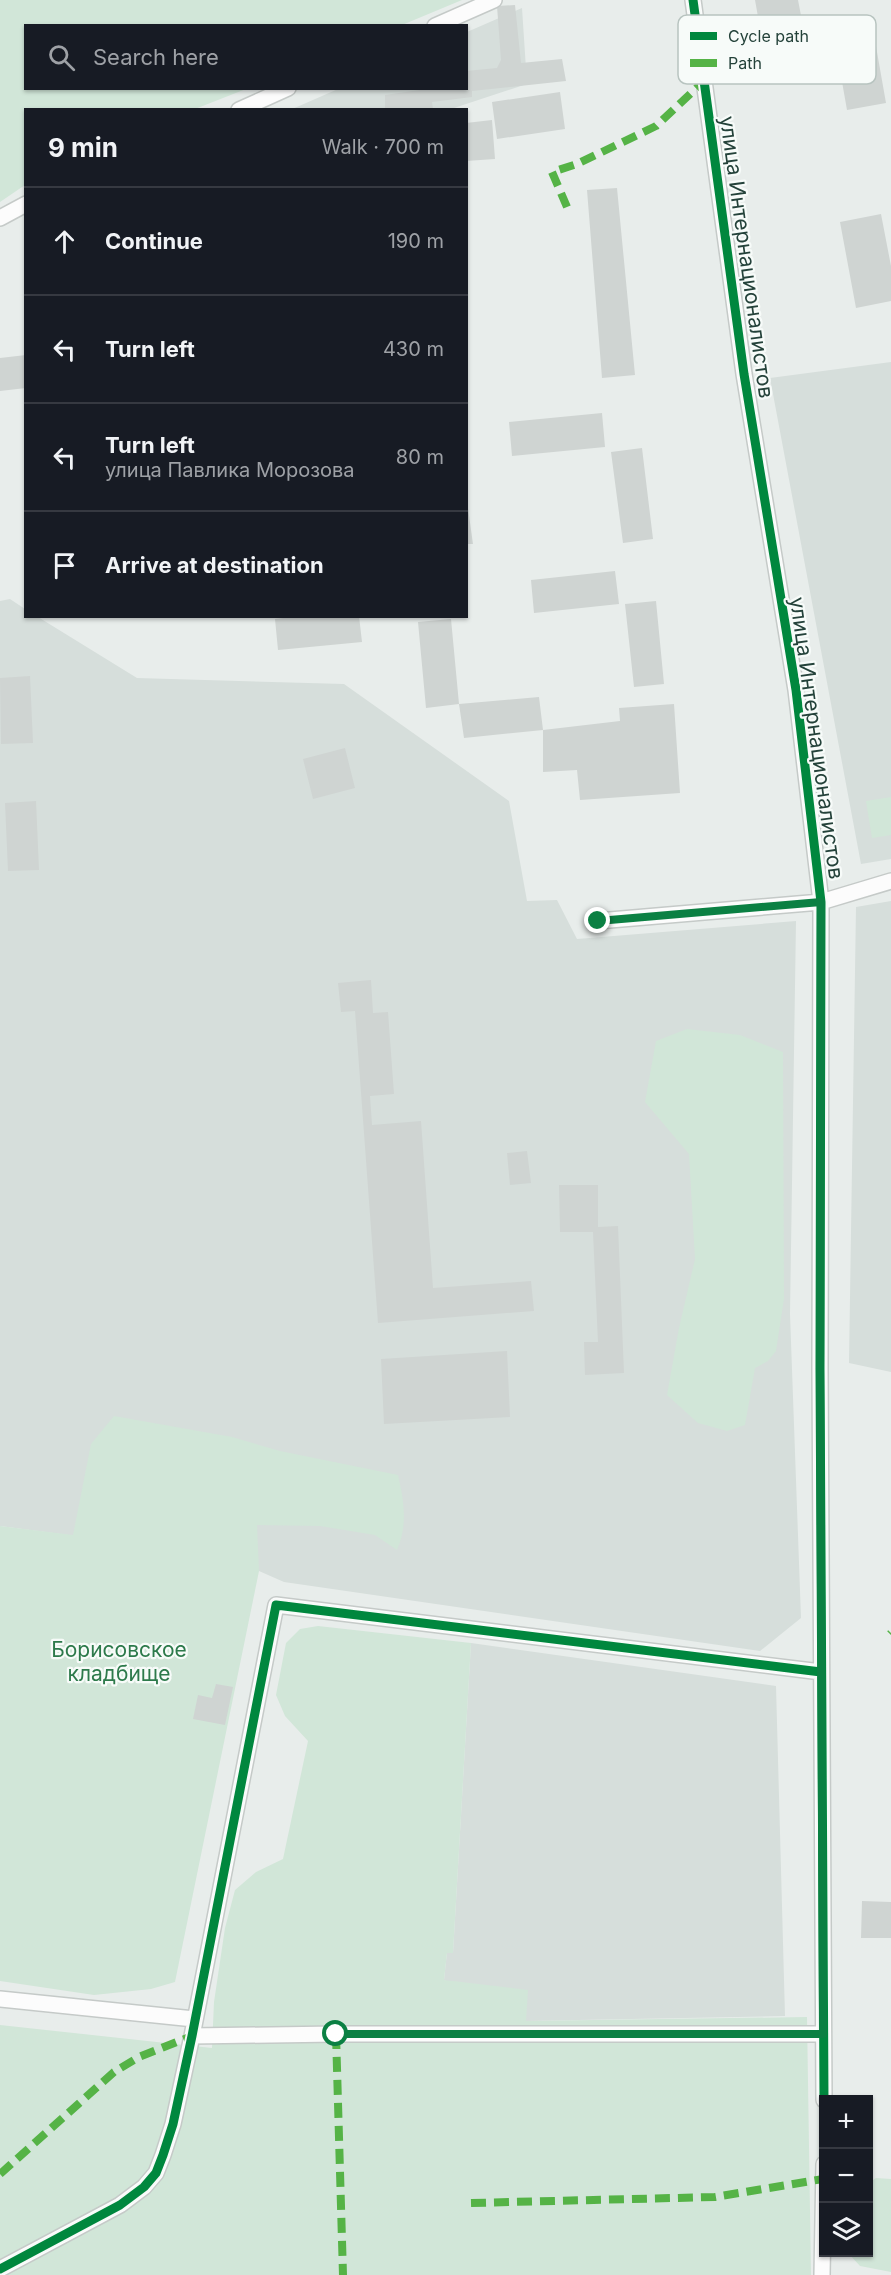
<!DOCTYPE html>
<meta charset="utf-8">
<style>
:root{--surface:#171b24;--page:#242831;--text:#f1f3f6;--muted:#9ea1a6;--line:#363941}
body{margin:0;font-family:Inter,sans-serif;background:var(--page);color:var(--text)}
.controls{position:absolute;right:18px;bottom:18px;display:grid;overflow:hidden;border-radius:0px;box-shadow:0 2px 4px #0004}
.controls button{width:54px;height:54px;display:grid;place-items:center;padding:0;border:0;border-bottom:2px solid var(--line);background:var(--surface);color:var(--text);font:30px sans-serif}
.stop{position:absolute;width:18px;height:18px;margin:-14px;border:4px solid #0b8043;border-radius:50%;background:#fff}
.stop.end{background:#0b8043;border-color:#fff;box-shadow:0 2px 6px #0008}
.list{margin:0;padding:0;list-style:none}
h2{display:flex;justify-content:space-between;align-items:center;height:78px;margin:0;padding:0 24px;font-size:26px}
h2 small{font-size:20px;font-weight:400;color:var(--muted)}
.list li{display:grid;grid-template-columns:39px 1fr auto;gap:18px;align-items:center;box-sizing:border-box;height:108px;padding:0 24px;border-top:2px solid var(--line)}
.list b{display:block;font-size:22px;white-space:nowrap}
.list p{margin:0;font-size:20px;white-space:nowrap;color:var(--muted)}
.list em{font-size:20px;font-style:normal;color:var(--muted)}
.icon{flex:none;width:33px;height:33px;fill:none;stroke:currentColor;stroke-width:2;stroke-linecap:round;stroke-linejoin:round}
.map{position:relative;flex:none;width:891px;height:2275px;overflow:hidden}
.search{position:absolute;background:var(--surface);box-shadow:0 2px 4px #0004;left:24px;top:24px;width:444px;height:66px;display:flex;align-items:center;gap:15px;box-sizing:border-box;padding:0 21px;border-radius:0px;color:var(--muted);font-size:22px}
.panel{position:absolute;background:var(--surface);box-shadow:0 2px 4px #0004;left:24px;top:108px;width:444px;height:510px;border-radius:0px}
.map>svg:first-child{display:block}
</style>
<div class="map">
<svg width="891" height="2275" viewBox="0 0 891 2275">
<rect width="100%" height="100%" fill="#e8edeb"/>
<path fill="#d6dedb" d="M522,8L527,84L451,109L290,110L338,89L466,88L467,32Z
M891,362V859L861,864L770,378Z
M10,599L25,609L26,616L38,617L137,678L344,684L509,801L527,901L557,900L577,939L796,921L790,1314L801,1618L760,1651L284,1582L259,1571L181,1550L0,1526V601Z
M891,901V1372L849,1363L856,907Z
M471,1643L776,1686L785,2016L525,2021L444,1980L447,1952L453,1953Z"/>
<path fill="#d1e6d8" d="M0,0H462L402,25L26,26V88L246,89L195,109L26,110L25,185L0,202Z
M891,797V835L872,838L866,801Z
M687,1029L740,1035L783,1052L784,1299L776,1351L768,1361L755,1368L745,1425L727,1431L698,1423L667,1395L679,1328L695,1259L689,1154L645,1102L656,1041Z
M114,1416L232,1437L280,1451L398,1475C404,1501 408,1525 397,1550L375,1535L320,1526L257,1525L259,1571L175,1982L151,1989L94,1995L0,1981V1526L73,1535L91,1444Z
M318,1626L471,1643L453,1953H447L444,1980L528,1990L526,2021L807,2017L811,2275H0V2025L212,2048L214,2002L225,1928L235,1890L256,1872L283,1859L308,1741L285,1716L276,1695L286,1643L300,1629Z
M876,2178L891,2179V2272L860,2266L848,2253L868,2252L869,2183Z"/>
<path fill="#cfd4d2" d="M755,0H798L804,31L762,39Z
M515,5L521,63L562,59L566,81L472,91V97L432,102L433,109L385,110V95L433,88H466V71L497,68L501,60L497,6Z
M871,18L886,103L847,110L832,25Z
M560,92L565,129L497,139L492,102Z
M492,120L495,159L466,161V123Z
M617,188L635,375L602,378L587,190Z
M881,214L891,266V301L856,308L840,222Z
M26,355V388L0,391V358Z
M602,413L605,447L512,456L509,422Z
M642,448L653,539L623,543L611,452Z
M466,494L473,544H466Z
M615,571L619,604L534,613L531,580Z
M656,601L664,684L634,687L625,604Z
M299,616H359L362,642L278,650L275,619Z
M451,619L459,704L426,708L418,622Z
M30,676L33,743L1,744L0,678Z
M539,697L543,730L464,738L459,704Z
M674,704L680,793L580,800L577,770L543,772V730L620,721L619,708Z
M345,748L355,788L313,799L303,759Z
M36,801L39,870L8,871L5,803Z
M371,980L373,1013L388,1012L394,1094L370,1096L372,1125L421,1121L433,1288L531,1281L534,1311L378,1323L355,1011L341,1012L338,983Z
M527,1151L531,1183L510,1185L507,1153Z
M559,1185H598V1227L618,1226L624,1373L585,1375L584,1342H598L593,1232H560Z
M507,1351L510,1417L384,1424L381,1359Z
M216,1684L233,1687L225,1725L193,1719L198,1695L212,1698Z
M862,1901L891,1902V1938H861Z"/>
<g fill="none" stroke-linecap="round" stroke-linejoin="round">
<defs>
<path id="minor" d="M693,0L744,374L796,690L821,902L820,1369L824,2100
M435,26L494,0
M239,110L288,88
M0,218L26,204
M598,921L821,902L891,881
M0,1999L194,2019
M192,2036L336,2034H823
M0,2269L120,2205L144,2187L156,2173L163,2155L173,2124L192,2036L276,1605L821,1672
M822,2275L824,2164"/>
</defs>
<use href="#minor" stroke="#c5cac8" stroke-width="18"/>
<use href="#minor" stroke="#fcfcfc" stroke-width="15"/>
<path stroke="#55b346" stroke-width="8" stroke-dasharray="15 8" stroke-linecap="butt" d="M567,207L552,172L577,164L656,126L704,81
M890,1634L891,1633
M336,2034L343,2275
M0,2174L114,2072L139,2057L192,2036
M471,2203L715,2197L823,2179"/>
<defs>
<path id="cycleway" d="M693,0L744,374L796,690L821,902L820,1369L824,2100
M0,2269L120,2205L144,2187L156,2173L163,2155L173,2124L192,2036L276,1605L821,1672"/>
</defs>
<use href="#cycleway" stroke="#f7fbf9" stroke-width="13"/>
<use href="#cycleway" stroke="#00873e" stroke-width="9"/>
</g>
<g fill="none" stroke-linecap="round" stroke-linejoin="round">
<path stroke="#0b8043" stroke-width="8" d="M336,2034H823L820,1369L821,902L598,921"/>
</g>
<g text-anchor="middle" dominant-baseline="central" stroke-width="4.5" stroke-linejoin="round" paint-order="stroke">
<g font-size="21" fill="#24423a" stroke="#f7fbf9">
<text transform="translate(747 257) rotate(82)">улица Интернационалистов</text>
<text transform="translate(817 738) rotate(82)">улица Интернационалистов</text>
</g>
<g font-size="21" fill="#2d7a4b" stroke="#f7fbf9">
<text x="119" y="1649">Борисовское<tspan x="119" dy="24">кладбище</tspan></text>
</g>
</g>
<rect x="678" y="15" width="198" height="69" rx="9" fill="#f7fbf9" stroke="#b8c4c0" stroke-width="1.5"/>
<rect x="690" y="32" width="27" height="8" fill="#00873e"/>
<rect x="690" y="59" width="27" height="8" fill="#55b346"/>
<g font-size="16" fill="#24423a">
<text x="728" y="42">Cycle path</text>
<text x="728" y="69">Path</text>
</g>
</svg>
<div class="controls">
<button>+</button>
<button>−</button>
<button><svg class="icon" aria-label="layers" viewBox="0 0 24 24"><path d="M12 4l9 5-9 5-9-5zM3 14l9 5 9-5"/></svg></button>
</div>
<div class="stop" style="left:336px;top:2034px"></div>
<div class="stop end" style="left:598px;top:921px"></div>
<div class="search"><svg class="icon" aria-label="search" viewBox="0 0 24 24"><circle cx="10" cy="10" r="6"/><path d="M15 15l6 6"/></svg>Search here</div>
<section class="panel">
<h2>9 min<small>Walk · 700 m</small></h2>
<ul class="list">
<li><svg class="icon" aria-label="ahead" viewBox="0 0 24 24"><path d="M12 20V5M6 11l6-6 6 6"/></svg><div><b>Continue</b></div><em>190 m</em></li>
<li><svg class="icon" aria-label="left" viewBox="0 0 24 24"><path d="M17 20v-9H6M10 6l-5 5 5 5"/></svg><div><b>Turn left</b></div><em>430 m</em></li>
<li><svg class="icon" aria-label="left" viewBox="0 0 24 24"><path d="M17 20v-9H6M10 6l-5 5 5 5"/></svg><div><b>Turn left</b><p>улица Павлика Морозова</p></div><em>80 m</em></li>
<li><svg class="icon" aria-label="arrive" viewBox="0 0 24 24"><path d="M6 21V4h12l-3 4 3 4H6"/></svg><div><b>Arrive at destination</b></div></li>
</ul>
</section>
</div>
